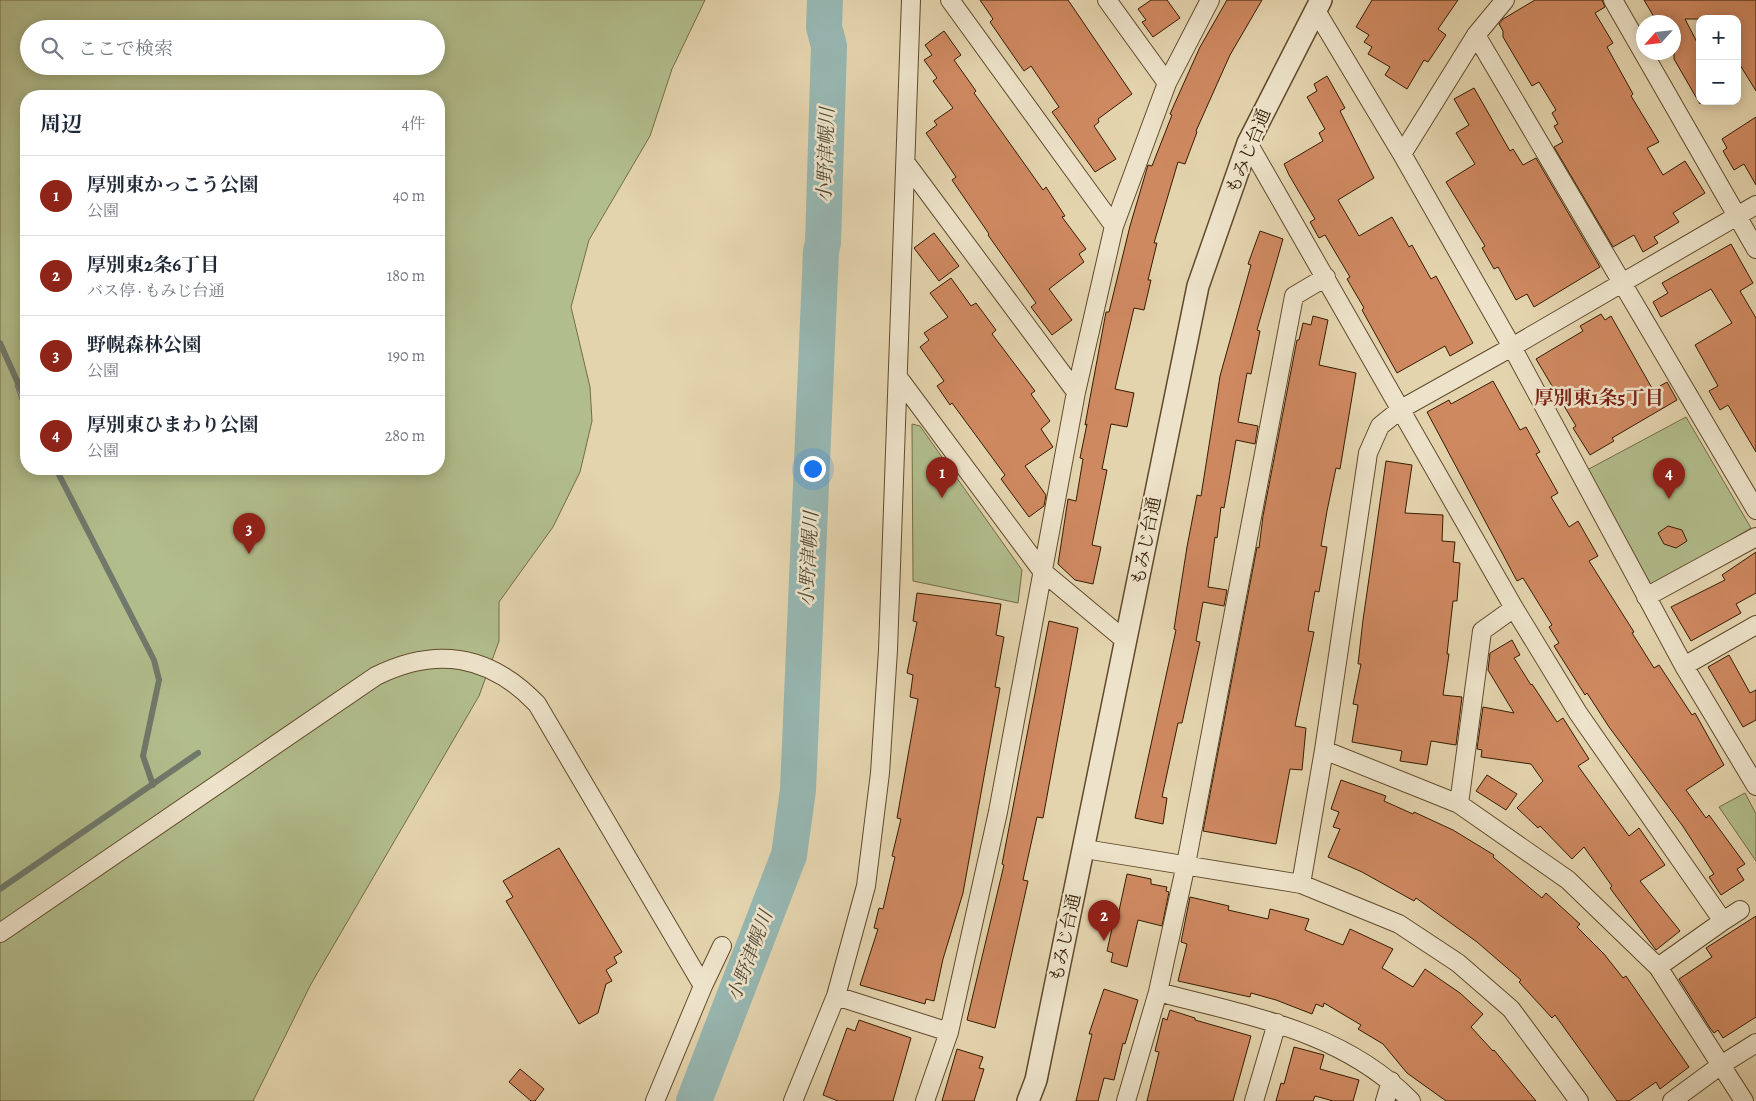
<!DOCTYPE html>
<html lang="ja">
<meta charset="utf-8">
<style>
:root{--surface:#fff;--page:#f2f2f3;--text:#1f2937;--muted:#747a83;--line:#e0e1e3;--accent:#8f2418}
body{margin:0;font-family:Alegreya,"Noto Serif JP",serif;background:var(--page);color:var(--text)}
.controls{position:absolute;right:15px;top:15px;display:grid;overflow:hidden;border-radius:10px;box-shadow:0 2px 12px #0003}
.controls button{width:45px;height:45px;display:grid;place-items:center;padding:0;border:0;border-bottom:1px solid var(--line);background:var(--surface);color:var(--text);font:25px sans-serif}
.compass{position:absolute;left:1636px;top:15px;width:45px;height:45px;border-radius:50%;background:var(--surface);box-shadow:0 2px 12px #0003;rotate:243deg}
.you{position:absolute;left:812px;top:468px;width:18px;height:18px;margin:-12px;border:4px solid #fff;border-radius:50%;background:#1a73e8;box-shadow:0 0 0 8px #1a73e833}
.badge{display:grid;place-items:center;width:32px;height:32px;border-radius:50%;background:var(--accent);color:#fff;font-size:16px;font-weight:700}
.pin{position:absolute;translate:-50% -41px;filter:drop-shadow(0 1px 2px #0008)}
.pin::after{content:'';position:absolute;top:26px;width:18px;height:15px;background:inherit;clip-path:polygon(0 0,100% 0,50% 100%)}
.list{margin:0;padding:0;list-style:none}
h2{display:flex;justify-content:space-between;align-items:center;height:65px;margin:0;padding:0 20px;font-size:21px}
h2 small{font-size:16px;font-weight:400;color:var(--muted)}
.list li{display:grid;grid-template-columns:32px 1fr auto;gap:15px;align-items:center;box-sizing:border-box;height:80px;padding:0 20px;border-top:1px solid var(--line)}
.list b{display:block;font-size:19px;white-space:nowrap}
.list p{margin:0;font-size:16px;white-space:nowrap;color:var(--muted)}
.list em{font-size:16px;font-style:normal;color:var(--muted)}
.icon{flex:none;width:28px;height:28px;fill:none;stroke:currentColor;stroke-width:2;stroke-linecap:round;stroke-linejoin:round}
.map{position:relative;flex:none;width:1756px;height:1101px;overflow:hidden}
.search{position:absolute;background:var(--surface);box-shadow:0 2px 12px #0003;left:20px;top:20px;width:425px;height:55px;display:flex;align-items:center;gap:12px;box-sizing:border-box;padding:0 18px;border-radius:28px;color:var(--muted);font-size:19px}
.panel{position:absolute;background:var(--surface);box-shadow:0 2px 12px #0003;left:20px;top:90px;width:425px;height:385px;border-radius:20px}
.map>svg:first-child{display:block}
</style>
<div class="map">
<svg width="1756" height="1101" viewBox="0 0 1756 1101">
<rect width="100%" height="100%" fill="#e4d4ae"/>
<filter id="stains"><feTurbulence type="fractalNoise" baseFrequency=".004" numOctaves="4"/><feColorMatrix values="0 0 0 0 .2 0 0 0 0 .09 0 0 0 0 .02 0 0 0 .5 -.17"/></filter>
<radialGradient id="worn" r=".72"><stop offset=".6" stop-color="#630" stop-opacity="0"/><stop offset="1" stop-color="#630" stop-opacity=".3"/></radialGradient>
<path fill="#b2bd8c" stroke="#746c46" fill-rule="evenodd" d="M0,0H705L672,69L650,136L589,240L571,307L590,387L592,421L580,472L553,527L499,602V641L479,696L311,984L253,1101H0ZM29,29H436V66H29ZM26,96H439V469H26Z
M1686,417L1751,528L1652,587L1587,470Z
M912,424L920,426L1022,570L1018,603L913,581Z
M1745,793L1756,814V861L1719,807Z"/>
<path fill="#97b7b2" stroke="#70796b" d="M25,372L26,374V417L15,385Z"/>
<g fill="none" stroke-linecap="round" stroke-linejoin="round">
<path stroke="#70796b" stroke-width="6" d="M0,343L26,401
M56,469L154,660L159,680L143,756L153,785
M0,889L198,753"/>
<path stroke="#97b7b2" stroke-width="36" d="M694,1101L789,855L798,790L821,251L823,243L829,46L824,27L825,0"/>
</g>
<path fill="#cf8961" stroke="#351c00" d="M980,0H1068L1132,94L1098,119L1099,122L1094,126L1116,159L1095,172L1052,112L1059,107L1031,66L1024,71L990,22L993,19Z
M1151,0H1167L1180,18L1153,37L1142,22L1146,20L1138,9Z
M1227,0H1262L1230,55L1196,131L1197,132L1185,164L1178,162L1154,243H1157L1148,280H1151L1144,310L1134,308L1115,389L1134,393L1127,427L1111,424L1102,469L1107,470L1092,545L1101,547L1093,584L1075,580L1058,564L1068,499L1076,501L1083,459L1080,458L1087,424L1085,425L1106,312H1109L1130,226L1148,165L1152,166L1172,115L1170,114L1200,47Z
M1372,0H1458L1438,29L1446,35L1428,62L1424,60L1407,89L1385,75L1390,67L1368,54L1372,47L1364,42L1369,35L1356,27Z
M1535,0H1602L1605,7L1595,13L1613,43L1607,47L1633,94L1631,96L1659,142L1647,148L1663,175L1685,161L1705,193L1673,213L1679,222L1654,237L1658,243L1643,252L1634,235L1613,247L1554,147L1563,142L1554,126L1558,124L1552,113L1556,110L1539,82L1532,86L1503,37V31L1499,24L1503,19Z
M1644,0H1756V91L1737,60V19H1685L1700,48V104L1674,59V22H1657Z
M944,31L961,55L954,60L976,91L974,93L1043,190L1046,187L1065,216L1062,217L1086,249L1079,254L1084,262L1049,289L1072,320L1052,335L1031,307L1036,303L988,235L989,234L952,180L956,177L926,133L937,125L934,121L953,108L933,81L937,78L924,60L932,55L925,45Z
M1327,76L1345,108L1340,111L1374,178L1338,200L1359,236L1392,217L1409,247L1412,245L1431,279L1436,276L1473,343L1450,356L1445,346L1397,373L1362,310L1364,308L1347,279L1350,277L1325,235L1319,238L1310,222L1315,219L1289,175L1284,164L1323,141L1319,133L1325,129L1307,97L1317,91L1314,84Z
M1474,88L1510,151L1513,149L1523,165L1536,158L1600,267L1534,307L1527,294L1516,300L1498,267L1494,269L1482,248L1485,246L1446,182L1475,164L1456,133L1469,125L1454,99Z
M1756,117V185L1744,164L1734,170L1723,151L1727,148L1722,139Z
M1260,231L1283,239L1257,330L1260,331L1251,374L1247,373L1238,422L1258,426L1255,444L1236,440L1224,508L1221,507L1217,538L1215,537L1208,587L1227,590L1224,606L1203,602L1196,641L1200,642L1182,723H1178L1162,797L1167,798L1163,824L1135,818L1176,630L1174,629L1187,547L1197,495L1201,496L1220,376L1251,265L1248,264Z
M934,233L959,266L939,281L914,248Z
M1731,244L1753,283L1740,291L1756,318V452L1728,405L1720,410L1709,391L1718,386L1695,345L1732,323L1711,289L1661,317L1653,302L1668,293L1662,283Z
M951,278L971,306L976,303L996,330L992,334L1035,391L1031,394L1050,421L1041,429L1053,447L1025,466L1046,495L1044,506L1029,517L1001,479L1005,475L952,403L950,405L937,386L944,381L920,347L929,340L924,333L948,317L930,293Z
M1601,314L1605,320L1611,316L1653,390L1667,382L1677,400L1612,438L1614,441L1590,455L1573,428L1576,426L1536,359L1583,331L1580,326Z
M1313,316L1328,320L1319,365L1356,373L1340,469L1336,468L1327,511L1321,546L1327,547L1319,592L1315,591L1308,631L1314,632L1295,726L1306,728L1302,770L1290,769L1276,844L1203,831L1257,547L1259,548L1263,516L1297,340H1299L1303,323L1311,325Z
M1493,381L1520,430L1526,427L1540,452L1536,454L1558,493L1551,497L1569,527L1578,521L1598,556L1589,561L1634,632L1632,633L1654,668L1659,665L1692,715L1695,713L1724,765L1686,790L1706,818L1709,815L1745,864L1737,869L1744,880L1721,895L1709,877L1714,874L1682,825L1609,727L1587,693L1585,695L1554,646L1559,643L1549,627L1552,625L1523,578L1517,581L1427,412L1449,400L1451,404Z
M1386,461L1412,465L1405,513L1443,515L1442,541L1455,542L1453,562L1460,563L1457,601H1453L1447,654H1449L1443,695L1462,697L1456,745L1431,741L1427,765L1400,761L1402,751L1352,742L1358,705L1353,704L1361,664H1358L1363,620Z
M1668,526L1682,530L1687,541L1676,548L1664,544L1658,533Z
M1756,552V593L1736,604L1741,613L1691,641L1671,607L1725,580L1722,575Z
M917,593L1001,604L996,635L1004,637L995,687L1000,688L963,893L943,959L934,1001L926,999L925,1004L860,985L878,929L874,928L879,908L883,909L895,857L892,856L901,819L897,818L918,699L910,697L913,675L907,673L917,622L913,621Z
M1049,621L1078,628L1043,818L1037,817L1023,880L1028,881L995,1028L967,1020L1004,865L1002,864Z
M1512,640L1520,655L1514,658L1531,685L1532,684L1557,722L1563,718L1589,759L1578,766L1629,836L1639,828L1665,865L1640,881L1680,931L1656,950L1610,888L1612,886L1584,847L1572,859L1540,826L1538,828L1517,808L1543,781L1531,764L1481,757L1482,750L1477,749L1483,707L1514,713L1488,670L1490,653Z
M1729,655L1750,693L1756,690V720L1743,727L1708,667Z
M1487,775L1517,794L1506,810L1476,791Z
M1341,780L1386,796L1384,801L1413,814L1414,812L1453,830L1494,855L1493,857L1542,898L1546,893L1580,924L1577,927L1604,954L1623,978L1626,976L1689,1067L1660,1089L1656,1082L1629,1101H1617L1555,1015L1552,1018L1519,982L1521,980L1477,942L1416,898L1414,901L1362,872L1328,857L1340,829L1333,827L1339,812L1331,809Z
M559,848L622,952L614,957L617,963L606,970L612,981L606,984L598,1013L579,1024L506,901L513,897L503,881Z
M1127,874L1151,879V884L1167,887L1166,891L1169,892L1162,926L1138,920L1127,967L1111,962L1113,953L1107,951L1114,919L1117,920Z
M1190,897L1229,906L1228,910L1268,919L1270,909L1309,919L1305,930L1343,945L1350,929L1393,949L1382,968L1413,987L1425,969L1460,993L1483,1014L1471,1027L1493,1051L1494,1050L1536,1101H1446L1407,1073L1383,1044L1358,1029L1361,1025L1324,1003L1323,1007L1316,1004L1312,1014L1276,1000L1251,993L1250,997L1178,981L1187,944L1181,942Z
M1756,916V1017L1723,1038L1718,1030L1714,1033L1710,1028L1679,979L1712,957L1706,948Z
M1104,989L1138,1000L1125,1044L1123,1043L1114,1080L1104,1078L1098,1101H1076L1092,1034H1089Z
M1170,1010L1195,1018V1020L1251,1036L1233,1101H1147L1159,1052L1155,1051L1163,1018L1167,1020Z
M859,1020L911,1038L893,1101H838L823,1095L847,1028L855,1031Z
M1294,1047L1324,1055L1320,1069L1359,1080L1353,1101H1333L1315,1096L1313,1101H1276L1281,1083L1284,1084Z
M957,1049L983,1057L979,1068L984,1069L974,1101H942Z
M520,1069L544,1089L535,1101H531L509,1082Z"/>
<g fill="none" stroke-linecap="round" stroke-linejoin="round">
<defs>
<path id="minor" d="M950,0L1114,226
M1107,0L1167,83
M1613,0L1756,249
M1315,9L1402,154L1512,347L1684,666L1756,786
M1476,35L1756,510
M1248,143L1514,608L1578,713L1723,921L1658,967
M1402,154L1476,35L1505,0
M906,163L1076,392
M898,377L1042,571L1126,641
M1646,597L1756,537
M1684,666L1756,625
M1324,750L1459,804L1568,880L1658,967L1744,1101
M1459,804L1482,631L1514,608
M1085,849L1301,884L1399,924L1458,963L1511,1009L1579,1101
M1301,884L1324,750L1368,453L1380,426L1401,409L1512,347L1756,205
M1723,921L1740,910
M0,933L376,676C437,646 490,655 537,704L703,986
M1158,992C1249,1016 1343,1031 1411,1101
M836,996L949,1032
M655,1101L703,986L722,946
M793,1101L836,996L866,886L880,773L888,650L911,0
M925,1101L949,1032L998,812L1076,392L1114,226L1167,83L1210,0
M1126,1101L1158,992L1186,864L1294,296L1326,277
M1254,1101L1277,1023
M1385,1101L1391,1081
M1672,1101L1721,1065L1756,1043"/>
<path id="tertiary" d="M1028,1101L1036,1080L1198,286L1248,143L1321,0"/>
</defs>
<use href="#minor" stroke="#614a2c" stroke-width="20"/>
<use href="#tertiary" stroke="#614a2c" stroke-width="24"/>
<use href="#minor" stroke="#ede3ca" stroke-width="18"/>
<use href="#tertiary" stroke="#ede3ca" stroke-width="21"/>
</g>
<g text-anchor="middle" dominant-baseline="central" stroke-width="5" stroke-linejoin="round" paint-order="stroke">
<g font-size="18" fill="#351c00" stroke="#ede3ca">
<text transform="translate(1248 151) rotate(-68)">もみじ台通</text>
<text transform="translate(1146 541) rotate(-79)">もみじ台通</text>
<text transform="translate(1065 938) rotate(-78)">もみじ台通</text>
</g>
<g font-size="19" font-style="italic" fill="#524a35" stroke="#ede3ca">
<text transform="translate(826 155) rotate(-88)">小野津幌川</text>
<text transform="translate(809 559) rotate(-87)">小野津幌川</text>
<text transform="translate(750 956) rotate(-69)">小野津幌川</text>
</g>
<g font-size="19" font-weight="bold" fill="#7a1f14" stroke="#ede3ca">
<text x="1599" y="398">厚別東1条5丁目</text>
</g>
</g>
<rect width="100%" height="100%" filter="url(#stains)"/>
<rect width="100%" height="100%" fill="url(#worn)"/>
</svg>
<div class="controls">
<button>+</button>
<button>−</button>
</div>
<svg class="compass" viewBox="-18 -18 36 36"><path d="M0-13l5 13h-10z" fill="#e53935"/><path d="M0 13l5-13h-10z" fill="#747a83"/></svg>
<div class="you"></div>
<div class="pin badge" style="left:942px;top:498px">1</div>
<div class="pin badge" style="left:1104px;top:941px">2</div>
<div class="pin badge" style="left:249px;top:554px">3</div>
<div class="pin badge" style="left:1669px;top:499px">4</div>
<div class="search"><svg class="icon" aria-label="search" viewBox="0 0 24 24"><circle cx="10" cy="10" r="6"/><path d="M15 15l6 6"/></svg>ここで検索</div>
<section class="panel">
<h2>周辺<small>4件</small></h2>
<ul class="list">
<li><span class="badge">1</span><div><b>厚別東かっこう公園</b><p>公園</p></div><em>40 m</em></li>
<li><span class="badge">2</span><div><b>厚別東2条6丁目</b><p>バス停 · もみじ台通</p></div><em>180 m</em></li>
<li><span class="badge">3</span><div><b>野幌森林公園</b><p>公園</p></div><em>190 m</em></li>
<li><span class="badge">4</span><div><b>厚別東ひまわり公園</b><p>公園</p></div><em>280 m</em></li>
</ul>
</section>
</div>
